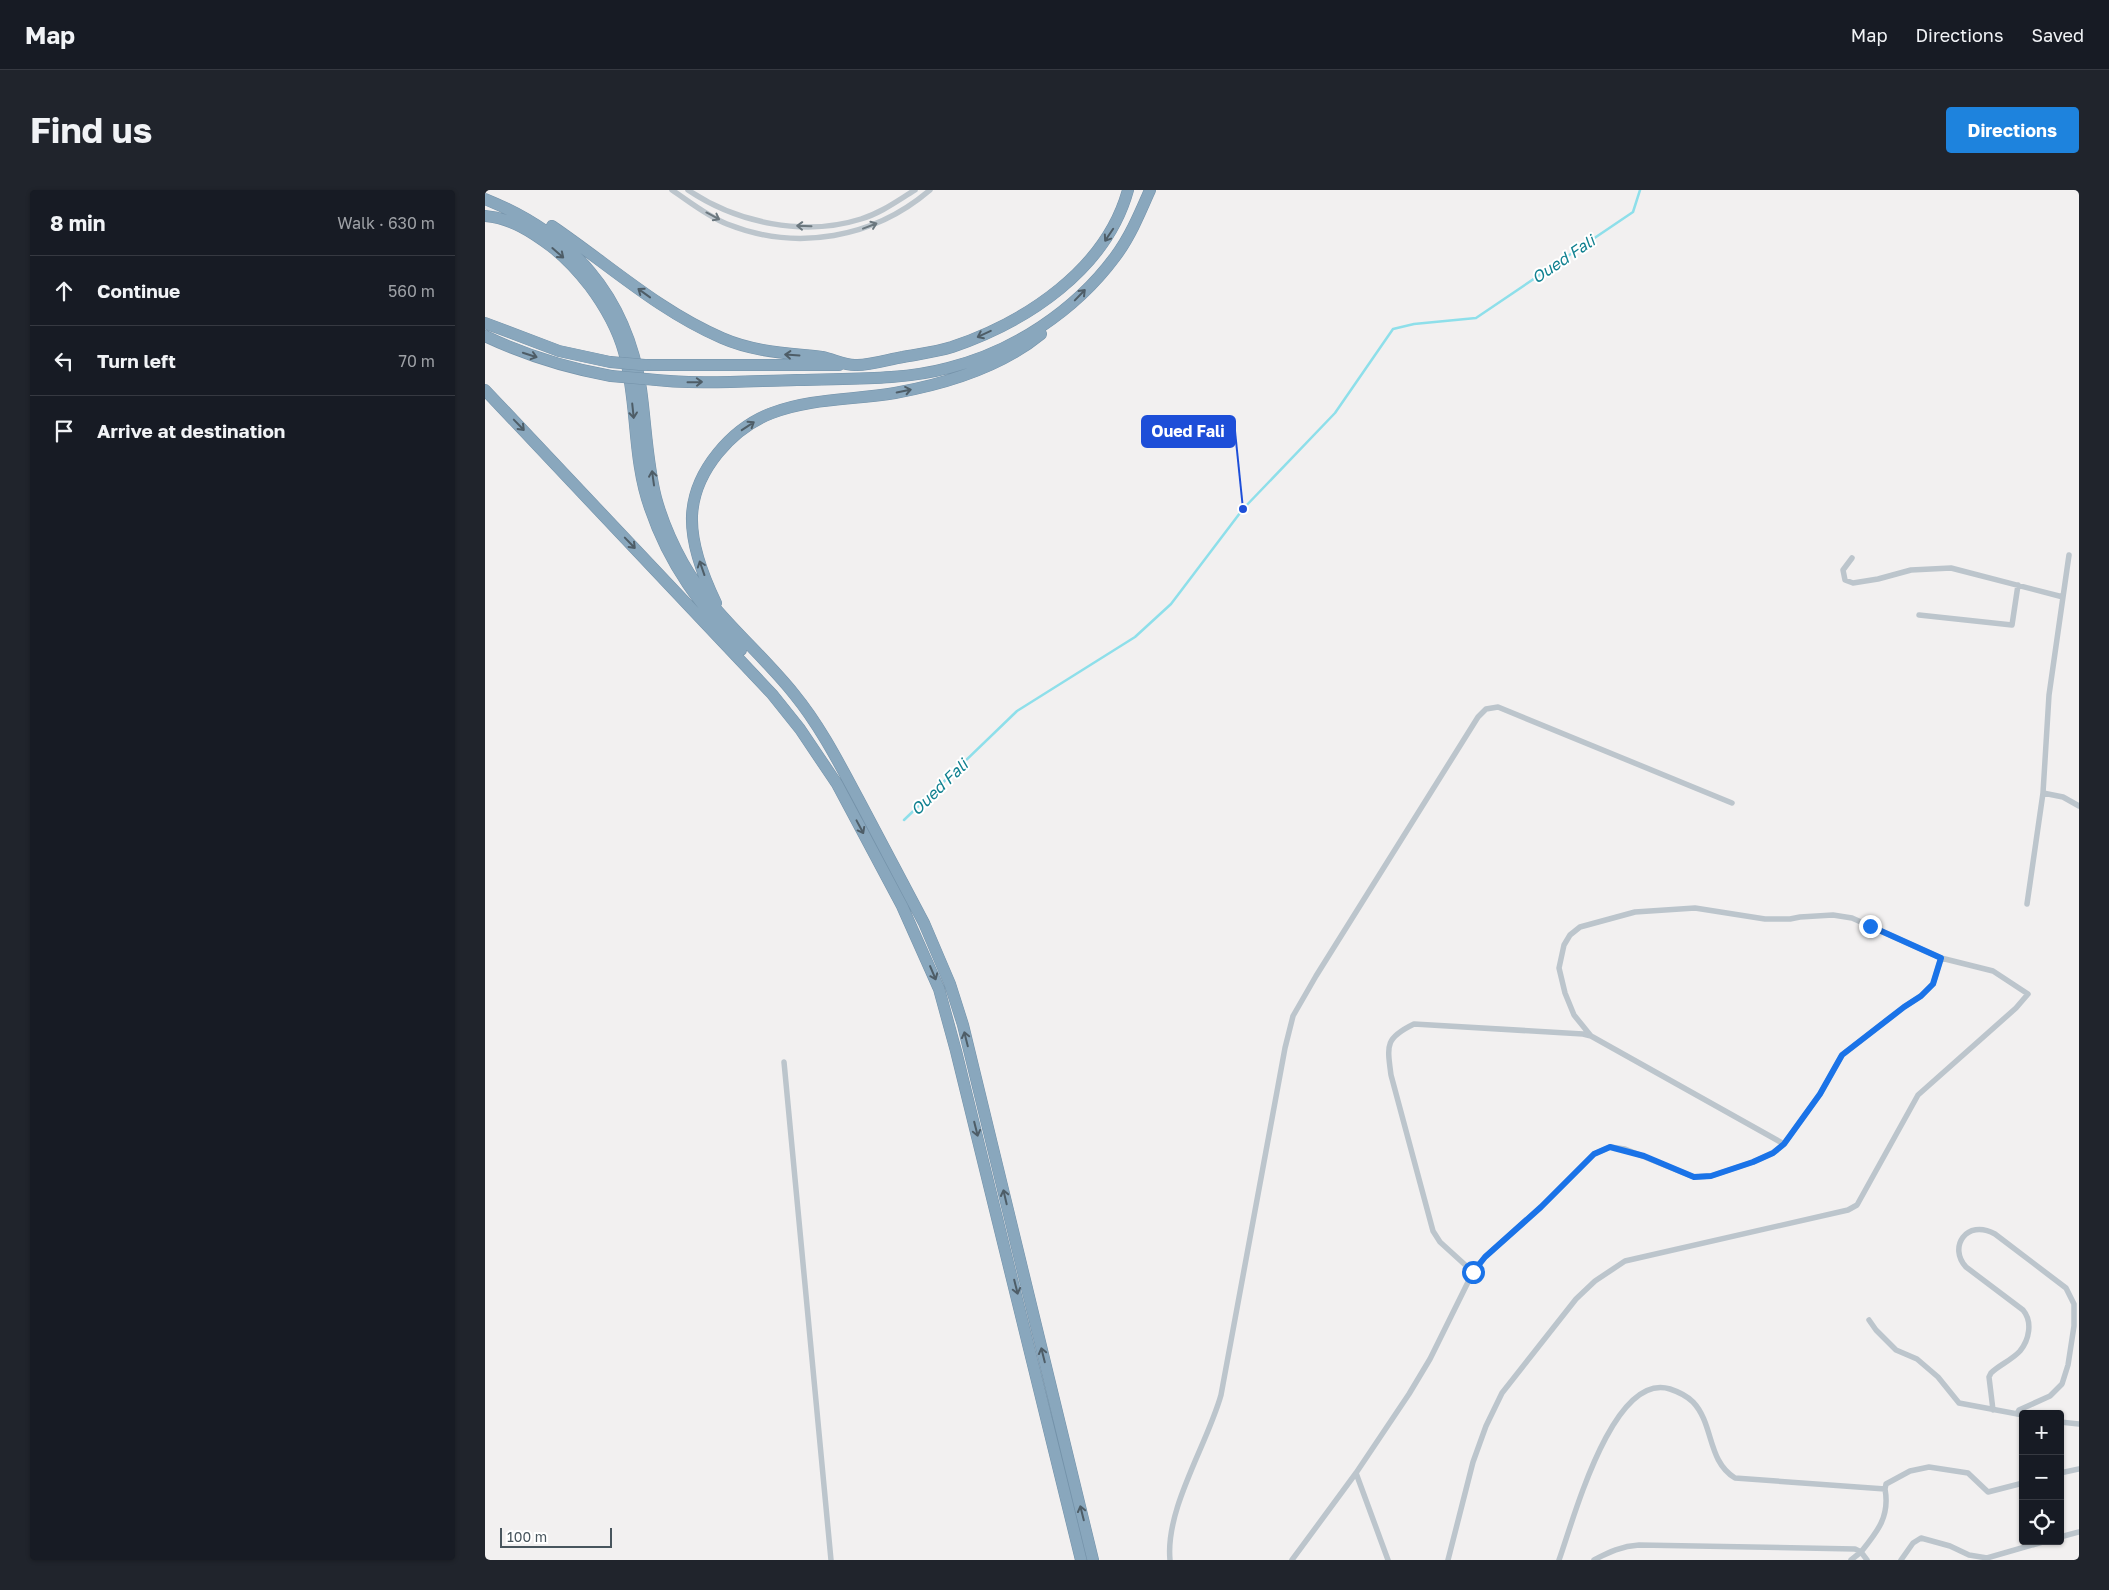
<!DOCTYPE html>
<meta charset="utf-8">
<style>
:root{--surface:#171b24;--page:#20242c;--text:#f1f3f6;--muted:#9ea1a6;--line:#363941;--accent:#1e83dd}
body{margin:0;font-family:"Golos Text",sans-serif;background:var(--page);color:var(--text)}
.controls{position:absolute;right:15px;bottom:15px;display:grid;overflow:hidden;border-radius:5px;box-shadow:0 1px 4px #0004}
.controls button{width:45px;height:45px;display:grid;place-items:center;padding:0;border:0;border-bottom:1px solid var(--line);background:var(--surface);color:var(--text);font:25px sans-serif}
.scale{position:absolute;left:15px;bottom:12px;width:112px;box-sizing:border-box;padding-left:5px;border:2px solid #48555d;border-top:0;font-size:14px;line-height:18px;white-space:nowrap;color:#48555d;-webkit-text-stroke:4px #fff;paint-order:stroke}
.stop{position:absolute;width:15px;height:15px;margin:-11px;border:4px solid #1a73e8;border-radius:50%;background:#fff}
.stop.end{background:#1a73e8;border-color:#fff;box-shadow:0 1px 5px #0008}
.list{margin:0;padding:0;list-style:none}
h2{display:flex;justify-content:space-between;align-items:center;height:65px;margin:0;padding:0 20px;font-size:21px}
h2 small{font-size:16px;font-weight:400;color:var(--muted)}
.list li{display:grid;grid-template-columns:32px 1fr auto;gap:15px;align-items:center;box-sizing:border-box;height:70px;padding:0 20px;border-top:1px solid var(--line)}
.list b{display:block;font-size:19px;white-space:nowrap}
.list em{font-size:16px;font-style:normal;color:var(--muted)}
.icon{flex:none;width:28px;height:28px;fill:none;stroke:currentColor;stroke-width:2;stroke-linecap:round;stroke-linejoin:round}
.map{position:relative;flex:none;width:1594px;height:1370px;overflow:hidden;border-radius:5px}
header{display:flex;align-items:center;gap:30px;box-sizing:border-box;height:70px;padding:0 25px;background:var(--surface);border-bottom:1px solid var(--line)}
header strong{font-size:24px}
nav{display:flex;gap:28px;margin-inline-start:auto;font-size:18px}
.intro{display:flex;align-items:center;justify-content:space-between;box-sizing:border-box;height:120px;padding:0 30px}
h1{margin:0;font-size:35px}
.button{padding:12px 22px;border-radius:5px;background:var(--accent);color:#fff;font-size:18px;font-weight:700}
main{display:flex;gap:30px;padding:0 30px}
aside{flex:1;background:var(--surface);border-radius:5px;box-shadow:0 1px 4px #0004}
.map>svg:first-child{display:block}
</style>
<header>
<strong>Map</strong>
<nav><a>Map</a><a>Directions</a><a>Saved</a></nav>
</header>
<div class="intro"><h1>Find us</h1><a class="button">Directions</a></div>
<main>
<aside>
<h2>8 min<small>Walk · 630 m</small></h2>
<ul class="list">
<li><svg class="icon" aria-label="ahead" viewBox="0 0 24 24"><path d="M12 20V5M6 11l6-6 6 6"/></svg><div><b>Continue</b></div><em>560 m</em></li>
<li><svg class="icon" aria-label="left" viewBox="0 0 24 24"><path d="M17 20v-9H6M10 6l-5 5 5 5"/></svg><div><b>Turn left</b></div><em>70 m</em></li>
<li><svg class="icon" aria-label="arrive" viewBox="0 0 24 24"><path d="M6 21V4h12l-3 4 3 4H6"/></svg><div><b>Arrive at destination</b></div></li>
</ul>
</aside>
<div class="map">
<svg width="1594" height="1370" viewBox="0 0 1594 1370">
<rect width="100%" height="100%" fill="#f2f0f0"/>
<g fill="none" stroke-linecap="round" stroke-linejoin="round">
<path stroke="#8edfea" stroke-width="2.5" d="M419,630L532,521L650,447L686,414L758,319L850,223L908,139L929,134L991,128L1148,22L1155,0"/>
<defs>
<path id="highway" d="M0,9C87,44 141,104 156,199C161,235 162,273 171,308C177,330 187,353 198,373C226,423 273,459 309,504C336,537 355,575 375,612C396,652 418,693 439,733L465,794L478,835L608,1370
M0,26C26,28 47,42 67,57C81,68 93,81 104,95C119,115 132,137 139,162C153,213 147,268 165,318C185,377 215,414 256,460
M67,36C123,74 174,121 237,148C269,162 302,163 337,167C348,169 359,175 370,175C383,176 405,169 418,167C434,164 451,162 467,157C541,132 621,80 643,0
M0,133L74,161L125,172
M0,146C40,165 82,178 126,186
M160,175H354
M161,189C211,195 262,191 312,190C362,188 415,191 463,178C528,162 590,121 630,67C645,47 655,23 665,0
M0,200L287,504L315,539L352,594L417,716L454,799L471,861L596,1370
M231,413C218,386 206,355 207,326C209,281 247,238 287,223C326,208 369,210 410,203C460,194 516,177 556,144"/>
</defs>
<use href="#highway" stroke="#7492a9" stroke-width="12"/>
<path stroke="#bcc5cc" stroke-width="5.5" d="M187,0C205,12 222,26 242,34C312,62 389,48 445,0
M203,0C252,33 319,47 376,29C396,23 412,11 430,0
M1367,368L1358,380L1360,390L1368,393L1393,389L1426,380L1466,378L1578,407
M1434,425L1527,435L1533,395
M1558,603L1578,607L1594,616
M1542,714L1558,603L1564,505L1584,365
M299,872L346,1370
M988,1082L955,1052L948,1041L906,885C902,855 900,848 929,834L1098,844L1106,846
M1384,1130L1391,1140L1411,1160L1432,1169L1453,1187L1474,1213L1538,1225
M1508,1220L1504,1187L1506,1183C1514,1175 1527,1170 1535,1161C1544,1150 1548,1132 1538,1120L1481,1077C1463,1058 1481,1028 1510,1044L1581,1098L1589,1114V1136L1583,1175L1577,1194L1565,1206L1534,1220L1532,1224
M1575,1232L1594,1234
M871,1283L903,1370
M1575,1283L1594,1279
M1575,1347L1594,1342
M685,1370C680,1319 722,1255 736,1205L800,858L808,826L831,786L993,527L1001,519L1013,517L1247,613
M807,1370L871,1283L924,1204L945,1169L988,1082L1000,1067L1056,1017L1109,964L1125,957L1140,959L1209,987L1226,986L1268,972L1288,963L1299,954L1335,904L1357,865L1419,817L1436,806L1448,794L1456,768L1367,728L1348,725L1315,727L1305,729H1280L1210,718L1150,722L1095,737L1085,745L1079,755L1074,778L1080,803L1089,825L1106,846L1299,954
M963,1370L988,1272L1001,1236L1017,1203L1091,1109L1110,1091L1140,1071L1363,1020L1372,1015L1433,905L1531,818L1543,804L1508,781L1456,768
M1074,1370C1088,1332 1127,1181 1185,1199C1194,1202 1202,1206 1208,1212C1229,1234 1222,1271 1250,1288L1400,1299L1401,1294L1425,1281L1444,1277L1483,1283L1503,1302L1538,1293
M1109,1370C1124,1362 1137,1356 1154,1355L1370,1359L1376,1362C1393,1341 1405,1326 1400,1299
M1366,1370L1376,1362L1382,1370
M1416,1370L1428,1353L1436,1348L1465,1356L1484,1365L1502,1368L1561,1351"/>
<use href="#highway" stroke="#89a7bd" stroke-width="11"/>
<defs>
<path id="highway-bridge" d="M125,172L160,175
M126,186L161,189"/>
</defs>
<use href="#highway-bridge" stroke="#7492a9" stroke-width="12" stroke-linecap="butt"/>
<use href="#highway-bridge" stroke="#89a7bd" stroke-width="11"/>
</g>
<defs><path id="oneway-shaft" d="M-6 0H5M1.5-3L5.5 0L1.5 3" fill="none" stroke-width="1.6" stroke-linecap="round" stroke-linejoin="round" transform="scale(1.25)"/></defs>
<g stroke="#6b777e">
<use href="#oneway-shaft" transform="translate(228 26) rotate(28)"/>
<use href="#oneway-shaft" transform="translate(319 36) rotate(-178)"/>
<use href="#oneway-shaft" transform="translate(385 36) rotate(-21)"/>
</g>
<g stroke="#4e5d67">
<use href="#oneway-shaft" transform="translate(624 45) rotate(124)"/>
<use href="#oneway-shaft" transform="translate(73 63) rotate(41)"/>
<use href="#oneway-shaft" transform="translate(159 103) rotate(-144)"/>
<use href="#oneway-shaft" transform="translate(595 105) rotate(-46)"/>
<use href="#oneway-shaft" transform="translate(499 144) rotate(155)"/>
<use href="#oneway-shaft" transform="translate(45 165) rotate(18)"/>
<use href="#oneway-shaft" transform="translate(307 165) rotate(-176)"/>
<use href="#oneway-shaft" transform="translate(210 192) rotate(-1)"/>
<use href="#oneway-shaft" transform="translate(419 201) rotate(-12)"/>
<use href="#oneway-shaft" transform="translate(148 221) rotate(84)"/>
<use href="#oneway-shaft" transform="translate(34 235) rotate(46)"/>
<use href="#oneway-shaft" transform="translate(263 236) rotate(-33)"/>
<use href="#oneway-shaft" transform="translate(168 288) rotate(-98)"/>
<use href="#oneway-shaft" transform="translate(145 353) rotate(46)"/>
<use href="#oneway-shaft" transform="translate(217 378) rotate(-109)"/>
<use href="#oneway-shaft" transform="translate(375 637) rotate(62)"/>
<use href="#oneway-shaft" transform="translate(448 783) rotate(67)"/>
<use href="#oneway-shaft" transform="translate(481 849) rotate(-104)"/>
<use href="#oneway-shaft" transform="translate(491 939) rotate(76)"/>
<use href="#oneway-shaft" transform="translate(520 1007) rotate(-103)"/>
<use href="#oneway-shaft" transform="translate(531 1097) rotate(76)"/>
<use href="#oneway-shaft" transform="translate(558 1165) rotate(-104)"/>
<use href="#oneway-shaft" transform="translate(597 1323) rotate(-104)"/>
</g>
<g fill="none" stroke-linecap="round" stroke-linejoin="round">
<path stroke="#1a73e8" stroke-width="6" d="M988,1082L1000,1067L1056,1017L1109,964L1125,957L1159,966L1209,987L1226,986L1268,972L1288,963L1299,954L1335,904L1357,865L1419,817L1436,806L1448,794L1456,768L1385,736"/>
</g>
<g text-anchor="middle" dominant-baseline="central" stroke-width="4" stroke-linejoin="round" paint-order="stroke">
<g font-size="16" font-style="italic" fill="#118190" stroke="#fff">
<text transform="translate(1078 69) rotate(-34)">Oued Fali</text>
<text transform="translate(454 597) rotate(-44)">Oued Fali</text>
</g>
</g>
<path fill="none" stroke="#1d4ed8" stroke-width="2" d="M758 319L750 241"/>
<circle fill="#1d4ed8" stroke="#fff" stroke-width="2" cx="758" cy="319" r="5"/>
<rect fill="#1d4ed8" stroke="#1d4ed8" stroke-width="2" x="657" y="226" width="93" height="31" rx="5"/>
<g font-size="16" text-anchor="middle" font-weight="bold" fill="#fff">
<text x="703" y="247">Oued Fali</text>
</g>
</svg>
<div class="controls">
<button>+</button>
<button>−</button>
<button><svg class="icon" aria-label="locate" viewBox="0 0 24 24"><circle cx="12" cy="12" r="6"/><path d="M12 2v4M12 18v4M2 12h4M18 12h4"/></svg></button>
</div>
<div class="scale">100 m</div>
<div class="stop" style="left:988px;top:1082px"></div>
<div class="stop end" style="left:1385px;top:736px"></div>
</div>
</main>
